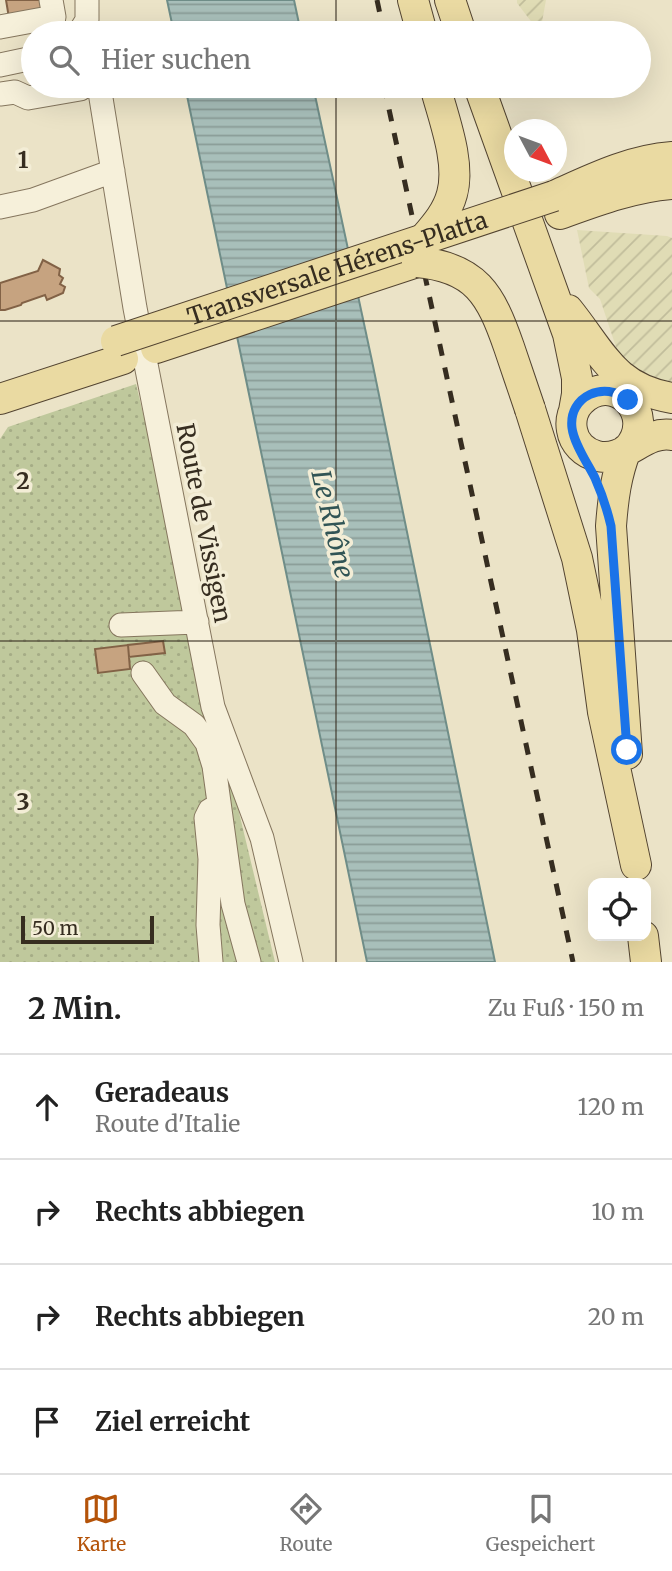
<!DOCTYPE html>
<html lang="de">
<meta charset="utf-8">
<style>
:root{--surface:#fff;--page:#f6f6f6;--text:#222;--muted:#767676;--line:#e0e0e0;--accent:#b45309}
body{margin:0;font-family:Merriweather,serif;background:var(--page);color:var(--text)}
.controls{position:absolute;right:21px;bottom:21px;display:grid;overflow:hidden;border-radius:14px;box-shadow:0 7px 28px #0002}
.controls button{width:63px;height:63px;display:grid;place-items:center;padding:0;border:0;border-bottom:2px solid var(--line);background:var(--surface);color:var(--text);font:35px sans-serif}
.compass{position:absolute;left:504px;top:119px;width:63px;height:63px;border-radius:50%;background:var(--surface);box-shadow:0 7px 28px #0002;rotate:131deg}
.scale{position:absolute;left:21px;bottom:18px;width:133px;box-sizing:border-box;padding-left:7px;border:4px solid #362d20;border-top:0;font-size:19px;line-height:24px;white-space:nowrap;color:#362d20;-webkit-text-stroke:5px #f3edd6;paint-order:stroke}
.stop{position:absolute;width:21px;height:21px;margin:-16px;border:5px solid #1a73e8;border-radius:50%;background:#fff}
.stop.end{background:#1a73e8;border-color:#fff;box-shadow:0 2px 7px #0008}
.list{margin:0;padding:0;list-style:none}
h2{display:flex;justify-content:space-between;align-items:center;height:91px;margin:0;padding:0 28px;font-size:30px}
h2 small{font-size:23px;font-weight:400;color:var(--muted)}
.list li{display:grid;grid-template-columns:46px 1fr auto;gap:21px;align-items:center;box-sizing:border-box;height:105px;padding:0 28px;border-top:2px solid var(--line)}
.list b{display:block;font-size:26px;white-space:nowrap}
.list p{margin:0;font-size:23px;white-space:nowrap;color:var(--muted)}
.list em{font-size:23px;font-style:normal;color:var(--muted)}
.icon{flex:none;width:38px;height:38px;fill:none;stroke:currentColor;stroke-width:2;stroke-linecap:round;stroke-linejoin:round}
.map{position:relative;flex:none;width:672px;height:962px;overflow:hidden}
.search{position:absolute;background:var(--surface);box-shadow:0 7px 28px #0002;left:21px;right:21px;top:21px;height:77px;display:flex;align-items:center;gap:18px;box-sizing:border-box;padding:0 24px;border-radius:38px;color:var(--muted);font-size:26px}
.sheet{height:511px;background:var(--surface)}
nav{display:flex;justify-content:space-around;align-items:center;box-sizing:border-box;height:98px;border-top:2px solid var(--line);background:var(--surface);font-size:19px;color:var(--muted)}
nav a{display:grid;justify-items:center;gap:4px}
nav .on{color:var(--accent)}
.map>svg:first-child{display:block}
</style>
<div class="map">
<svg width="672" height="962" viewBox="0 0 672 962">
<defs>
<pattern id="farmland-furrows" width="10" height="10" patternUnits="userSpaceOnUse" patternTransform="scale(1.75)"><rect width="10" height="10" fill="#e0dcb5"/><path d="M-1 1l2-2M0 10L10 0M9 11l2-2" fill="none" stroke="#c1bd9b"/></pattern>
<pattern id="grass-dots" width="8" height="8" patternUnits="userSpaceOnUse" patternTransform="scale(1.75)"><rect width="8" height="8" fill="#bfc89c"/><path d="M2 2h.1M6 6h.1" fill="none" stroke="#a5ac86" stroke-width="1.8" stroke-linecap="round"/></pattern>
<pattern id="water-rules" width="6" height="5" patternUnits="userSpaceOnUse" patternTransform="scale(1.75)"><rect width="6" height="5" fill="#a8bfba"/><path d="M0 2.5h6" fill="none" stroke="#8a9c97"/></pattern>
</defs>
<rect width="100%" height="100%" fill="#ebe3c7"/>
<path fill="url(#farmland-furrows)" d="M517,0H546L540,33L517,3Z
M577,230L667,236L672,238V386L660,384L626,363L617,350L600,299L589,288Z"/>
<path fill="url(#grass-dots)" d="M136,384L275,962H0V439L8,427Z"/>
<path fill="url(#water-rules)" stroke="#6f8d88" stroke-width="2" d="M167,0H294L301,33H174Z
M185,86H313L372,361L495,962H367Z"/>
<path fill="#c6a380" stroke="#826246" stroke-width="2" d="M6,0H43L45,11L9,18Z
M43,260L60,269L59,275L63,278L60,284L65,287L63,293L47,300L45,295L22,303L21,305L5,310H0V283L38,271Z
M163,641L165,653L129,657L128,645Z
M128,645L130,669L98,673L95,649Z"/>
<g fill="none" stroke-linecap="round" stroke-linejoin="round">
<defs>
<path id="minor" d="M0,27L54,17L51,0
M79,33L87,20V0
M0,65L33,58
M98,86L100,92L135,308L213,707L262,838L291,962
M0,94L15,92L28,98L80,89
M0,207L33,200L113,171
M121,625L197,622
M143,673L165,704L194,725L207,743L214,766L233,904L249,962
M211,962L208,925L210,859L206,818L210,810L217,807"/>
<path id="major" d="M413,0L422,33
M450,0L461,33
M479,86L568,334L577,378V394L574,411
M554,196C592,179 630,160 672,157
M560,214C596,201 633,187 672,184
M568,310C602,352 613,388 672,398
M156,348L417,262
M0,399L123,359
M530,409L577,558L592,630L603,712L636,865
M628,449C659,414 613,369 581,401C573,408 570,420 572,430C574,443 584,453 597,456C625,463 644,430 672,435
M626,450C616,475 613,499 611,526L627,754
M643,936L646,962"/>
</defs>
<use href="#minor" stroke="#85765e" stroke-width="25"/>
<use href="#major" stroke="#534431" stroke-width="32"/>
<use href="#minor" stroke="#f6f0da" stroke-width="23"/>
<use href="#major" stroke="#eadaa2" stroke-width="30"/>
<path stroke="#362d20" stroke-width="5" stroke-dasharray="12 12" stroke-linecap="butt" d="M377,0L384,33
M384,86L573,962"/>
<defs>
<g id="major-bridge">
<path d="M422,241C434,227 447,213 452,194C461,162 443,117 435,86"/>
<path d="M417,262C476,267 491,295 509,347C516,368 523,388 530,409"/>
<path id="s1" d="M116,341L554,196"/>
</g>
</defs>
<use href="#major-bridge" stroke="#534431" stroke-width="32" stroke-linecap="butt"/>
<use href="#major-bridge" stroke="#eadaa2" stroke-width="30"/>
</g>
<g fill="none" stroke-linecap="round" stroke-linejoin="round">
<path stroke="#1a73e8" stroke-width="9" d="M627,750L611,526C607,509 602,494 595,478C588,464 574,444 572,428C568,396 605,380 628,400"/>
</g>
<path fill="none" stroke="#362d20" stroke-width="2" stroke-opacity="0.55" d="M336,0V33M336,86V962M0,321H672M0,641H672"/>
<g text-anchor="middle" dominant-baseline="central" stroke-width="7" stroke-linejoin="round" paint-order="stroke">
<g font-size="24" fill="#362d20" stroke="#f3edd6">
<text stroke="none"><textPath href="#s1" startOffset="233">Transversale Hérens-Platta</textPath></text>
<text transform="translate(204 523) rotate(79)">Route de Vissigen</text>
</g>
<g font-size="26" font-style="italic" fill="#315455" stroke="#f3edd6">
<text transform="translate(333 524) rotate(77)">Le Rhône</text>
</g>
</g>
<g font-size="23" text-anchor="middle" font-weight="bold" fill="#362d20" stroke="#f3edd6" stroke-width="7" stroke-linejoin="round" paint-order="stroke">
<text x="23" y="168">1</text>
<text x="23" y="489">2</text>
<text x="23" y="810">3</text>
</g>
</svg>
<div class="controls">
<button><svg class="icon" aria-label="locate" viewBox="0 0 24 24"><circle cx="12" cy="12" r="6"/><path d="M12 2v4M12 18v4M2 12h4M18 12h4"/></svg></button>
</div>
<svg class="compass" viewBox="-18 -18 36 36"><path d="M0-13l5 13h-10z" fill="#e53935"/><path d="M0 13l5-13h-10z" fill="#767676"/></svg>
<div class="scale">50 m</div>
<div class="stop" style="left:627px;top:750px"></div>
<div class="stop end" style="left:628px;top:400px"></div>
<div class="search"><svg class="icon" aria-label="search" viewBox="0 0 24 24"><circle cx="10" cy="10" r="6"/><path d="M15 15l6 6"/></svg>Hier suchen</div>
</div>
<section class="sheet">
<h2>2 Min.<small>Zu Fuß · 150 m</small></h2>
<ul class="list">
<li><svg class="icon" aria-label="ahead" viewBox="0 0 24 24"><path d="M12 20V5M6 11l6-6 6 6"/></svg><div><b>Geradeaus</b><p>Route d'Italie</p></div><em>120 m</em></li>
<li><svg class="icon" aria-label="right" viewBox="0 0 24 24"><path d="M7 20v-9h11M14 6l5 5-5 5"/></svg><div><b>Rechts abbiegen</b></div><em>10 m</em></li>
<li><svg class="icon" aria-label="right" viewBox="0 0 24 24"><path d="M7 20v-9h11M14 6l5 5-5 5"/></svg><div><b>Rechts abbiegen</b></div><em>20 m</em></li>
<li><svg class="icon" aria-label="arrive" viewBox="0 0 24 24"><path d="M6 21V4h12l-3 4 3 4H6"/></svg><div><b>Ziel erreicht</b></div></li>
</ul>
</section>
<nav>
<a class="on"><svg class="icon" aria-label="map" viewBox="0 0 24 24"><path d="M3 6l6-2 6 2 6-2v14l-6 2-6-2-6 2zM9 4v14M15 6v14"/></svg>Karte</a>
<a><svg class="icon" aria-label="directions" viewBox="0 0 24 24"><path d="M12 3l9 9-9 9-9-9zM9 14v-3h6M13 9l2 2-2 2"/></svg>Route</a>
<a><svg class="icon" aria-label="saved" viewBox="0 0 24 24"><path d="M7 4h10v16l-5-4-5 4z"/></svg>Gespeichert</a>
</nav>
